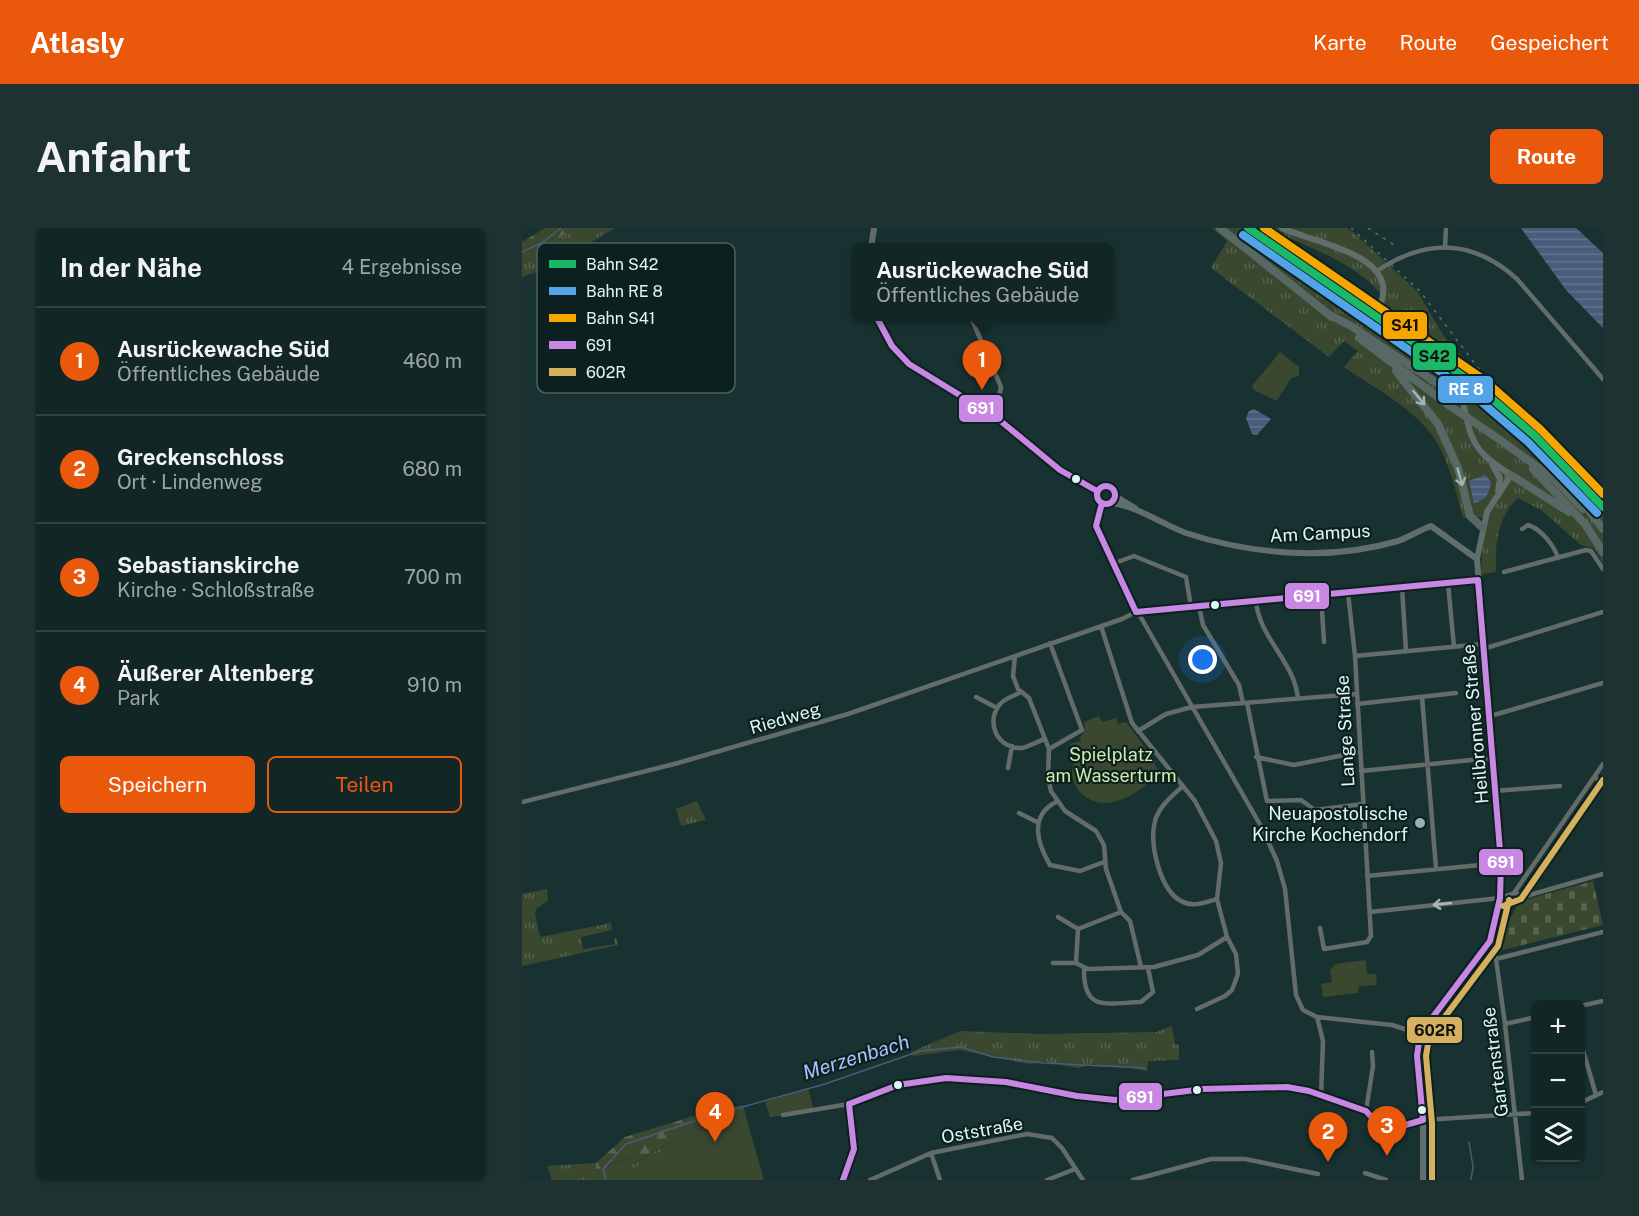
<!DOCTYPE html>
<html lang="de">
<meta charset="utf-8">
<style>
:root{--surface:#122626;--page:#1f3232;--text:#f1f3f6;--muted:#9ca5a7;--line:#314343;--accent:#ea580c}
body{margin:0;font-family:"Public Sans",sans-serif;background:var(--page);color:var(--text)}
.controls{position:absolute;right:18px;bottom:18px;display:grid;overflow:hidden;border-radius:9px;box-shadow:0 2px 4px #0004}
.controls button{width:54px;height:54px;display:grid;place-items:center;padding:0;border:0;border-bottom:2px solid var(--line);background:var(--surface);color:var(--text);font:30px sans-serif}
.you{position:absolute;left:681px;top:432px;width:21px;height:21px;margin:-15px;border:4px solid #fff;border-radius:50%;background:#1a73e8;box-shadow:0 0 0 9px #1a73e833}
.badge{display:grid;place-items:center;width:39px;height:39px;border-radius:50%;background:var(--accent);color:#fff;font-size:20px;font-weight:700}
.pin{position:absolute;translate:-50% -50px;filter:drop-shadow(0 2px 3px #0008)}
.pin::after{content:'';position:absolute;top:32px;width:21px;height:18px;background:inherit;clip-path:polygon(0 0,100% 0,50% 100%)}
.popup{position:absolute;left:330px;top:15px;width:261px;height:78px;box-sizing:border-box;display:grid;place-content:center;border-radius:9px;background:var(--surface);filter:drop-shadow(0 2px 4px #0005);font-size:20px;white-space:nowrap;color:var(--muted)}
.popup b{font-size:22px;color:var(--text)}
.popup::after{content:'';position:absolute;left:50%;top:100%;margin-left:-12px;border:12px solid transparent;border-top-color:var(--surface)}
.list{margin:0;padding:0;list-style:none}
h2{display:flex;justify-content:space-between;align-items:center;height:78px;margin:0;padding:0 24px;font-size:26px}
h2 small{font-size:20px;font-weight:400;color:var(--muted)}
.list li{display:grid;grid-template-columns:39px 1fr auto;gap:18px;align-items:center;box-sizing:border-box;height:108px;padding:0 24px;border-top:2px solid var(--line)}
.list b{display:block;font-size:22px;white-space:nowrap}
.list p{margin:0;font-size:20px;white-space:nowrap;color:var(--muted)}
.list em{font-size:20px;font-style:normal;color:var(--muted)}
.actions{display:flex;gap:12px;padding:18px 24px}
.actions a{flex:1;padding:14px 0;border:2px solid var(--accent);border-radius:9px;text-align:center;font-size:21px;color:var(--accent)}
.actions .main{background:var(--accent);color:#fff}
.icon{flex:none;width:33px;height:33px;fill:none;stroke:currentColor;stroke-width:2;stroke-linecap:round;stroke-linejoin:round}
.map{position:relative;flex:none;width:1081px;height:952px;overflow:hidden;border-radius:9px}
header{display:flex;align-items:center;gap:36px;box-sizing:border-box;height:84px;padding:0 30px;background:var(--accent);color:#fff}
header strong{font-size:28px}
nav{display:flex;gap:33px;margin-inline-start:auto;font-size:21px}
.intro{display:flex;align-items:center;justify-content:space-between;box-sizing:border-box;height:144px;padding:0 36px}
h1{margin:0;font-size:42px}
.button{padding:15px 27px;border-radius:9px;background:var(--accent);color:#fff;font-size:21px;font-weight:700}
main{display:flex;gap:36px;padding:0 36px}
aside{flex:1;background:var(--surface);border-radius:9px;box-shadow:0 2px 4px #0004}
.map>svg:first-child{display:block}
</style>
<header>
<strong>Atlasly</strong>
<nav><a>Karte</a><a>Route</a><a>Gespeichert</a></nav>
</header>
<div class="intro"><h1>Anfahrt</h1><a class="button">Route</a></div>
<main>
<aside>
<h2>In der Nähe<small>4 Ergebnisse</small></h2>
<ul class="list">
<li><span class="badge">1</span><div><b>Ausrückewache Süd</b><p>Öffentliches Gebäude</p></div><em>460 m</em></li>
<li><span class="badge">2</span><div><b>Greckenschloss</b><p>Ort · Lindenweg</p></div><em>680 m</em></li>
<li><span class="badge">3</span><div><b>Sebastianskirche</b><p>Kirche · Schloßstraße</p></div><em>700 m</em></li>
<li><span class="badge">4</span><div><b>Äußerer Altenberg</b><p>Park</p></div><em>910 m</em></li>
</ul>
<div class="actions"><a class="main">Speichern</a><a>Teilen</a></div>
</aside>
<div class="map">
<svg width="1081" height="952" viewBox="0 0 1081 952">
<defs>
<pattern id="grass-tufts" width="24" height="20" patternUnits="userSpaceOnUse" patternTransform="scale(1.5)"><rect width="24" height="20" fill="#3b4830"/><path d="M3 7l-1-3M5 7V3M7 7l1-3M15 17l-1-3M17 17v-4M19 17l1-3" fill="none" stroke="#57634f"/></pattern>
<pattern id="forest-firs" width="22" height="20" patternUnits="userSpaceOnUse" patternTransform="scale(1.5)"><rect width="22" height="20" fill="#3b4830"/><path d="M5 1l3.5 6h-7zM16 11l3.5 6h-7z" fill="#57634f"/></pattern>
<pattern id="cemetery-stones" width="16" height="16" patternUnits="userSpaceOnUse" patternTransform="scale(1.5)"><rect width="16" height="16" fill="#3b4830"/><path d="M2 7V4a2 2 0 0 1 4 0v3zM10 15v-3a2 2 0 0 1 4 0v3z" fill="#57634f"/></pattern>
<pattern id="water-rules" width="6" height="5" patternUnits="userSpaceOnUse" patternTransform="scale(1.5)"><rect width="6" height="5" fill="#495c7b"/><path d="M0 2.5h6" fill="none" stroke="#63748e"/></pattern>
</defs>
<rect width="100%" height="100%" fill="#183232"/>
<path fill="url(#grass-tufts)" d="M50,0H93L23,41L0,49V31L23,21Z
M690,0H724L952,159L1081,282V336L1072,320L1059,317L1019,282L996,270C975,289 973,317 974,344L959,346L961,310L966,293L957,289L941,290C935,267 929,242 918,220C899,183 855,162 822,139L836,123L822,113L807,129L689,40L705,13Z
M737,0H825L832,5L895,63L923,110L969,162L857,84L858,65C830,33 786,19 748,2L745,5Z
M175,573L184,592L159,598L154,581Z
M25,661L26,673L15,680L13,686L18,709L89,695L90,702L59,709L61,721L93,716L92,711L95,710L96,717L0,738V666Z
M650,798L653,816L657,817V832L626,833L625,843L604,839H581L572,836L556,840L524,834L507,836L437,822L391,828L389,824L438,803L518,806L634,804Z
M223,885L224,889L177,901L92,952H30L25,938L74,935L73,943L112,928L114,935L175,898Z"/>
<path fill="url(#forest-firs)" d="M23,0H50L23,21L0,31V14Z
M221,877L223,885L175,898L113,935L111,928L73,943L74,935L103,909L175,887Z"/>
<path fill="url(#cemetery-stones)" d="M1071,653L1081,697L977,723L975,714L998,673Z"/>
<path fill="#3b4830" d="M758,124L777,139V148L769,150L755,173L732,162L730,158Z
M577,488L580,494L594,490L596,496L604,494L634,534L632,536L638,544C624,558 611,569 591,574C563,580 540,553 555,528L548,516L559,513L558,510L563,501L562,494Z
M844,732L845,746H854L855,757L837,758L836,765L801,769L799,756L810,754L808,743L813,736Z
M286,860L292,883L248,889L243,874Z
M224,889L242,952H92L177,901Z"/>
<path fill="url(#water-rules)" d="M999,0H1054L1081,25V100L1044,62Z
M732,181L749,191L735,207L730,206L724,190L727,183Z
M963,247L969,254C967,266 964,272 952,275L947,253Z"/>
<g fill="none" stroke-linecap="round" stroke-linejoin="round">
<path stroke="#495c7b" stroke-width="1.5" d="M0,24L21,14L39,0
M947,914L951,939L949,952
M84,952L81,941L104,916L184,889L303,856L398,823L439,819L471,829L521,835L623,840"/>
<path stroke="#646c69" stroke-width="4.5" d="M923,19L924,0
M855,43C904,10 951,11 995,51L1081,151
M451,94L479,159L477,169L468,186
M580,275L574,298L598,353L740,600L755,633L763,661L774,767L781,782L795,789L870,797L898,806
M1000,301L1006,297C1019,301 1032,317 1036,330
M590,336L612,328L664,349L669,379
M982,344L1064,322L1069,323L1081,341
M926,355L932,419
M880,359L884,423
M799,367L802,414
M734,373C737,410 773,434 776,471
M677,378L681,397L717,457L721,475
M579,398L610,495L673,573L694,613L699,635L695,671L705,709L714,726L716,746L710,762L703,768L675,781
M961,421L1081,384
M493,428L491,448L496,461L507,470L527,521L526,549L529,563L543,583L574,603L582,617L584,641L599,684L608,693L619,739
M833,428L961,416
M499,464C492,468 484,470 478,476C463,494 475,521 500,520C507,519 516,513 523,511
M454,469L475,480
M900,469L914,640
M725,475L745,573L779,572L793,582L841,576
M835,476L934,465
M965,489L1081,455
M616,503L644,486L670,479L835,466
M527,521L560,502L528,415
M734,529L772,537L837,524
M486,540L490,518
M839,543L970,530
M1072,549L1081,555
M661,558C650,568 637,578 633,593C627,616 638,662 659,673C671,680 684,674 695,671
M973,563L1038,558
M0,574L156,535L326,486L600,391L614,384L956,352
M534,574C507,588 515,615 528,637L558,643L582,634
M497,585L515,594
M800,606L842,603
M845,648L979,635
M992,665L1004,668L1081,646
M848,684L978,670L992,665L1081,536
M536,689L556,701
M798,700L802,721L845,714L849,708L833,428L826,365
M968,713L974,731L983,796L1000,952
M974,731L1081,704
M531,735H554L566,741L632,739L676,727L705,709
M554,735L556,701L599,684
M562,740C561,785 585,775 619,774L631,764L626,740
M1058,778L1081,773
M795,789L801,813L799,867
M983,796L1014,789
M1058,812L1074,867
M1058,875L1081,864
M844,883L851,838L850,824
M261,887L327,876L366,860L391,854L450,850L593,872L681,861L773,860L844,883L862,903L901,892L1014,885
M409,925L418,952
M843,945L864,952
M321,952L332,921L327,876
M348,952L409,925L505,906L530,910L540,920L561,952
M525,952L553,941
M611,952L689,931H723L796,946"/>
<path stroke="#626e6b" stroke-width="6" d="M760,0C788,13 854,23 861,57C864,72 851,89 857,102C872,122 909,130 928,148C945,165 941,193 952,213C960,229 975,237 989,247L965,284L955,331L979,635L978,670L968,713L898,806L895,828L901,896V952
M349,20L352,0
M354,88L370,118L387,136L475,190L538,242L575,263
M970,236L978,251L976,263
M575 267a9 9 0 1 1 18 0a9 9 0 1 1-18 0Z
M593,268L613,280
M588,275C611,276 642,297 664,305C731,327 808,333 876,313C887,309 898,302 909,298L955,331"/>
<path stroke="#586865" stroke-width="8" d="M698,0L810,89
M806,86L829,98L928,164C940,170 951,168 962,176L1042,250L1081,301
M837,110L928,178
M874,143L916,196L936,240L948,288L960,299
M971,207L1031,250L1061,281
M1011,241L1063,296L1081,324
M989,247L1047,284"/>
<path stroke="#606e6e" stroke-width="1.5" stroke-dasharray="3 6" stroke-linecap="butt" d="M829,0L897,62L960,145L1081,262
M846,0L872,17"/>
<path stroke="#586865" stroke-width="8" d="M928,178L971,207"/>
<defs>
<path id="bus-1" d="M354,88L370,118L387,136L475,190L538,242L575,263
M575 267a9 9 0 1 1 18 0a9 9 0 1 1-18 0Z
M580,275L574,298L614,384
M614,384L956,352
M327,876L376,857L424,850L484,854L555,868L593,872L681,861L765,859L787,863L844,883L862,903L901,892
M901,892L895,828L898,806L968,713L978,670L979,635L956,352
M321,952L332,921L327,876"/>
<path id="bus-2" d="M981,678L999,671L1081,552
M910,952V895L904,828L907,810L976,718L987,672"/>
</defs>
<use href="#bus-1" stroke="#0d2020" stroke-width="10"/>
<use href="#bus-2" stroke="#0d2020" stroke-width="10"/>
<use href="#bus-1" stroke="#c787e3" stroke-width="6"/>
<use href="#bus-2" stroke="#d5b15f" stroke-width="6"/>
<defs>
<path id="rail-1" d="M726,0L955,158L1012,207L1081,279"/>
<path id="rail-2" d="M721,7L949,165L1006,214L1075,285"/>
<path id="rail-3" d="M742,0L961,151L1018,201L1081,266"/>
</defs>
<use href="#rail-1" stroke="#0d2020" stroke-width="12"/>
<use href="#rail-2" stroke="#0d2020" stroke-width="12"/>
<use href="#rail-3" stroke="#0d2020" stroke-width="12"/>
<use href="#rail-1" stroke="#1ab867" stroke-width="8"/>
<use href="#rail-2" stroke="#53a3e8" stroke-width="8"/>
<use href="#rail-3" stroke="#f7a600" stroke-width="8"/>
</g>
<defs><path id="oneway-shaft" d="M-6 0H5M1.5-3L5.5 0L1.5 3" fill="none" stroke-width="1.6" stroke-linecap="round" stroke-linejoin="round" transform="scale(1.5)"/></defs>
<g stroke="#a2b6b5">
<use href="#oneway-shaft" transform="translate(897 170) rotate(51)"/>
<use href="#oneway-shaft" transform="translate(938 249) rotate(74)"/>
</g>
<use stroke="#a8b8b7" href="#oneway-shaft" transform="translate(920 676) rotate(174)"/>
<g fill="#dff6f6" stroke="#0d2020" stroke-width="2">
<circle cx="554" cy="251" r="5"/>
<circle cx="693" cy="377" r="5"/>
<circle cx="376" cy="857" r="5"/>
<circle cx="675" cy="862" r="5"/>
<circle cx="900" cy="882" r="5"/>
</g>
<circle fill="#99b1b1" stroke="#0d2020" stroke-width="2" cx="898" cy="595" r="6"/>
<g text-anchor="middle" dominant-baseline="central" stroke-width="4.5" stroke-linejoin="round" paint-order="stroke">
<g font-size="18" fill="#dff6f6" stroke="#0d2020">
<text transform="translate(798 305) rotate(-3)">Am Campus</text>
<text transform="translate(263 490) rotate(-16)">Riedweg</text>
<text transform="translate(953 496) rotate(-95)">Heilbronner Straße</text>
<text transform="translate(823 503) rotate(-93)">Lange Straße</text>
<text transform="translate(973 834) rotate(-97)">Gartenstraße</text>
<text transform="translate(460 902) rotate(-10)">Oststraße</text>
</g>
<g font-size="18" fill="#d0ecab" stroke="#0d2020">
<text x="589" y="526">Spielplatz<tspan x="589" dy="21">am Wasserturm</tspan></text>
</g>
<g font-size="18" fill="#dff6f6" stroke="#0d2020" text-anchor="end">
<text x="886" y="585">Neuapostolische<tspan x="886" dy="21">Kirche Kochendorf</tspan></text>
</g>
<g font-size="20" font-style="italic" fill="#a4c3fd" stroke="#0d2020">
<text transform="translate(334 829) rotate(-17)">Merzenbach</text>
</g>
</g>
<rect x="15" y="15" width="198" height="150" rx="9" fill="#0d2020" stroke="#4c6060" stroke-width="1.5"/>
<rect x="27" y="32" width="27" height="8" fill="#1ab867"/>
<rect x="27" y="59" width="27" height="8" fill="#53a3e8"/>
<rect x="27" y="86" width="27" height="8" fill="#f7a600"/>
<rect x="27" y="113" width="27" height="8" fill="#c787e3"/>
<rect x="27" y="140" width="27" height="8" fill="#d5b15f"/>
<g font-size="16" fill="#dff6f6">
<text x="64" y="42">Bahn S42</text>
<text x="64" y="69">Bahn RE 8</text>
<text x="64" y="96">Bahn S41</text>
<text x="64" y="123">691</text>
<text x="64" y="150">602R</text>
</g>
<g stroke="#0d2020" stroke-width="2">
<rect x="860" y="83" width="46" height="29" rx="6" fill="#f7a600"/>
<rect x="890" y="114" width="45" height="29" rx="6" fill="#1ab867"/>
<rect x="915" y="147" width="57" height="29" rx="6" fill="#53a3e8"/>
<rect x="436" y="166" width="46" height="29" rx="6" fill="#c787e3"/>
<rect x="762" y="354" width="46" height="28" rx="6" fill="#c787e3"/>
<rect x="956" y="620" width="46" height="28" rx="6" fill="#c787e3"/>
<rect x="884" y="788" width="57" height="28" rx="6" fill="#d5b15f"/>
<rect x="596" y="854" width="45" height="29" rx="6" fill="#c787e3"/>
</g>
<g font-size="16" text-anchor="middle" font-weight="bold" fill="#fff">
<text x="944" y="167">RE 8</text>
<text x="459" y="186">691</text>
<text x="785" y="374">691</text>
<text x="979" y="640">691</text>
<text x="618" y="875">691</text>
</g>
<g font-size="16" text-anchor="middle" font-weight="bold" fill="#111">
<text x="883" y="103">S41</text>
<text x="912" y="134">S42</text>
<text x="913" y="808">602R</text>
</g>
</svg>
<div class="controls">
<button>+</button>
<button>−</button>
<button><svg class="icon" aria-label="layers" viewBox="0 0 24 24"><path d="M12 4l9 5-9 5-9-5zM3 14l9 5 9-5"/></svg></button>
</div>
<div class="you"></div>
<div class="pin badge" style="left:460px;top:162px">1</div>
<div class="popup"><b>Ausrückewache Süd</b>Öffentliches Gebäude</div>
<div class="pin badge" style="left:806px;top:934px">2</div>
<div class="pin badge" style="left:865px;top:928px">3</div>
<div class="pin badge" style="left:193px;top:914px">4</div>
</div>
</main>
